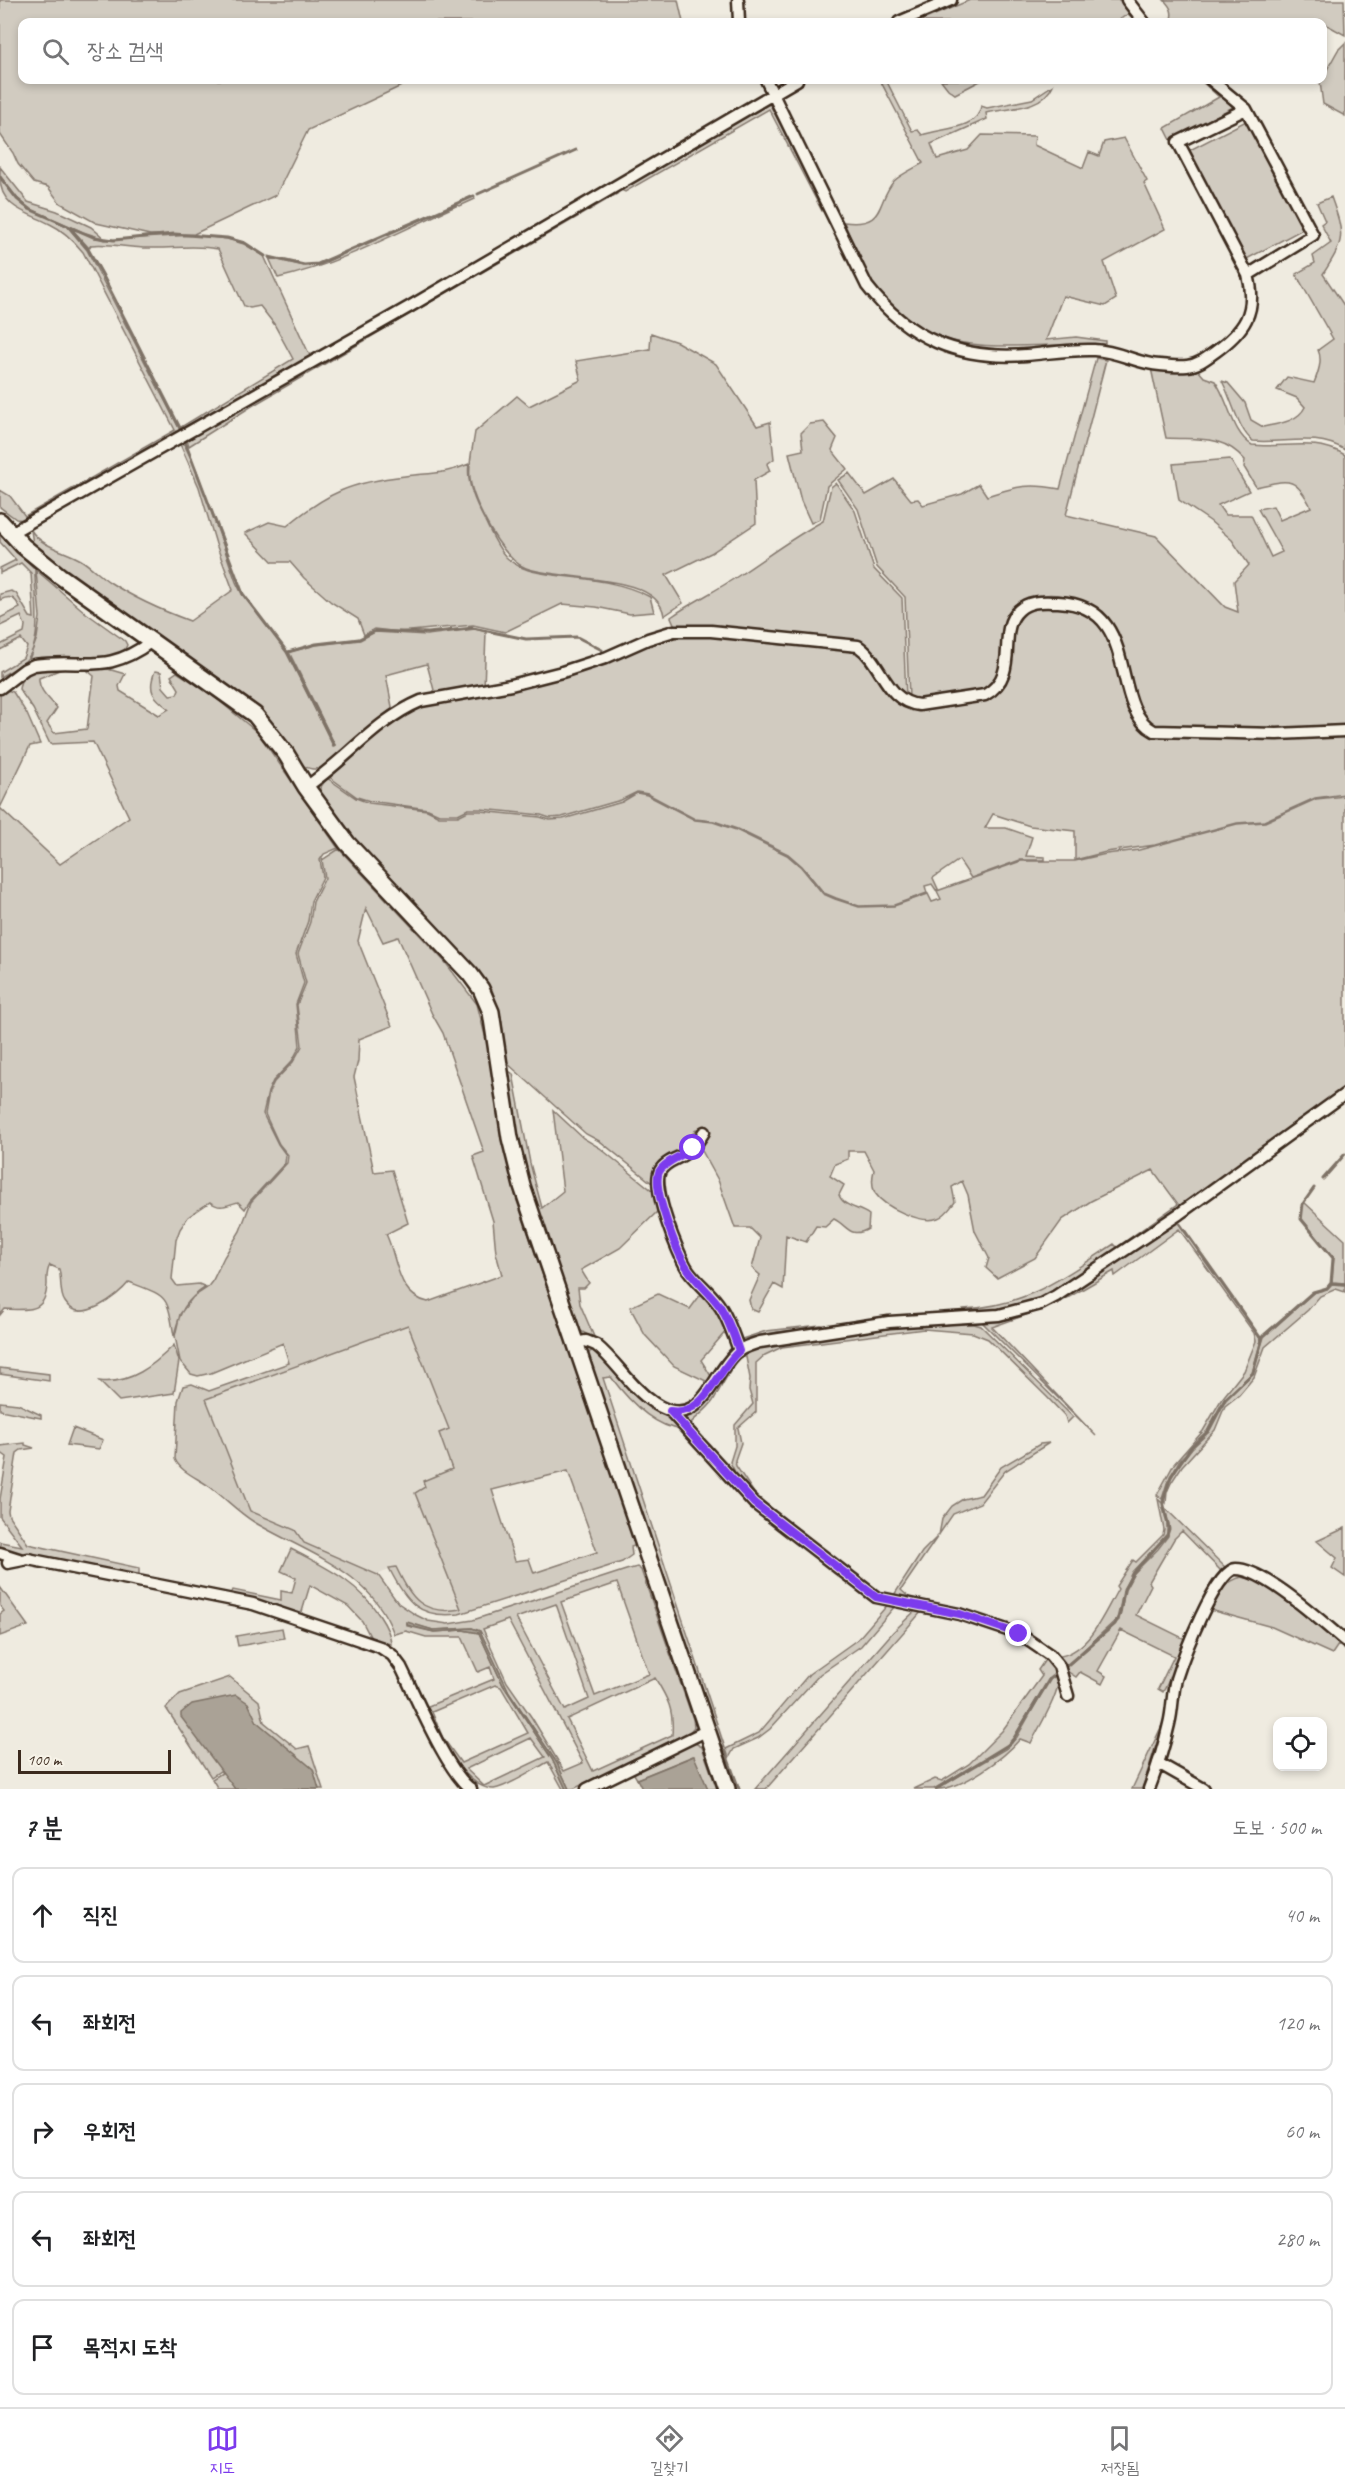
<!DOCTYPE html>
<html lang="ko">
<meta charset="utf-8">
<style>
:root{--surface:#fff;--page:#f2f2f2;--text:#202124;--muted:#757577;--line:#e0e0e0;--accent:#7c3aed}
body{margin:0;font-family:Caveat,"Poor Story",sans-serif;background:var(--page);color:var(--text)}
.controls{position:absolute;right:18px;bottom:18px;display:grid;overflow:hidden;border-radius:12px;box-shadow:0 3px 9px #0003}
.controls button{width:54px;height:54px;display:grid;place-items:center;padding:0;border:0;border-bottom:2px solid var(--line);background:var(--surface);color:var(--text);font:30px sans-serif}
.scale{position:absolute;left:18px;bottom:15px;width:153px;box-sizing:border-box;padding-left:6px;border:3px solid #3b2a1e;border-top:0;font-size:16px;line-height:21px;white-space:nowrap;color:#3b2a1e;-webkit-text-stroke:4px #f7f3e8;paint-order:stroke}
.stop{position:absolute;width:18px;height:18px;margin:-14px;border:4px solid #7c3aed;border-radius:50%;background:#fff}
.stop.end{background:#7c3aed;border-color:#fff;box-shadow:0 2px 6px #0008}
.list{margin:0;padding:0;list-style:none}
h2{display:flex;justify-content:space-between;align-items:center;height:78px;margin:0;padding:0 24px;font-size:26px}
h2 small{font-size:20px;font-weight:400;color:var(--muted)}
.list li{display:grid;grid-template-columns:39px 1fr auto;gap:18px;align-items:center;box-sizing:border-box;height:96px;margin:0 12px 12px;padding:0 12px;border:2px solid var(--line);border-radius:12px}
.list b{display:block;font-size:22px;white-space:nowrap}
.list em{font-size:20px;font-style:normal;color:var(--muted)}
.icon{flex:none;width:33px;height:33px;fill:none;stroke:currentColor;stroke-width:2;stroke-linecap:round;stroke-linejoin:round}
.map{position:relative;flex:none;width:1345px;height:1789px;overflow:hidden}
.search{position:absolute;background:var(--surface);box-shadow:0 3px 9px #0003;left:18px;right:18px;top:18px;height:66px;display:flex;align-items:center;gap:15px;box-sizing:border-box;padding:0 21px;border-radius:12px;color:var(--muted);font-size:22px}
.sheet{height:618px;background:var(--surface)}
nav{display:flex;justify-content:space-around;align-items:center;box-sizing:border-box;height:84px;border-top:2px solid var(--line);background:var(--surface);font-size:16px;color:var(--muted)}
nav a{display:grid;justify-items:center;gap:3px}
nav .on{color:var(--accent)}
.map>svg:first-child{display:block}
</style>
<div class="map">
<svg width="1345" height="1789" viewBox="0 0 1345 1789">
<rect width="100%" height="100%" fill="#efebe0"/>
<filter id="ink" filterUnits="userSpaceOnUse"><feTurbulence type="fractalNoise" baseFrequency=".0167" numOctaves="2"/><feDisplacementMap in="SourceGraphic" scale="12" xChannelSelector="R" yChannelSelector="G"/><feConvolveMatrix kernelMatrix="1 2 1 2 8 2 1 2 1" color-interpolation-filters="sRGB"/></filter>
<g filter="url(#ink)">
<path fill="#e0dbd0" d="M409,1324L450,1429L439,1433L453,1469L423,1480L426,1487L416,1493L461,1610L448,1612L430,1609L416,1601L406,1588L396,1567L377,1575L304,1543L295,1530L250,1511L206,1399Z"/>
<path fill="#d1cbc0" stroke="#867a6f" stroke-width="1.5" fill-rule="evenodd" d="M0,0H678L683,22H22V80H414L308,130L276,195L194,234L150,235L96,223L60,203L48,187L34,183L18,164L13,153L0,134Z
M970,0H1123L1140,22H1137L1128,14L1116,22H918Z
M1164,0H1344L1345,35L1318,20L1316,22H1170C1174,13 1171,7 1164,0Z
M1345,43V116L1323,104L1320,82L1338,50Z
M880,80H886L912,131L918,130L922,135C941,128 978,130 981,106L987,108L1032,99L1053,85C1043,109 1009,108 986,113L987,119L931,144L937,159L968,150L982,135L1035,136L1034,145L1083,168L1089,152L1099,156L1104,142L1124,138L1147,181L1144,183L1165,229L1104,262L1116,299L1105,306L1063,296L1046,340L1076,337L1105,341V345C1023,340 930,369 875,288C861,269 853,243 844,222C887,227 875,203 894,181C901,174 915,168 923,163Z
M941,80H982L955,94L948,89Z
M1200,80H1207L1233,107L1171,140L1165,128L1219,97Z
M767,104L770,105L826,209L822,211L769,109L625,192L621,190Z
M1248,120L1303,229L1243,261L1186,152Z
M0,167L28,202L57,211L91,227L105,239L83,232L29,208L17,198L0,176Z
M0,178L24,206L67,226L87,250L180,430L181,427L293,359L274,324L260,306L250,308L244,306L218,249C194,244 172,249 148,248C129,248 110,243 91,245L89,248L72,229L104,240L194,235L227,239L244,244L264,256L310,356L26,520L16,519L0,507V490L10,496L25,516L175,430L83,252C74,241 63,230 50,224C29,213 0,208 0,178Z
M614,193L617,194L369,338L368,335Z
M474,196L475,199L460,206L458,205C400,231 341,264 278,278L269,258L304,266L319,265Z
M1331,197C1345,236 1345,240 1323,274L1345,307V450C1316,432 1284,444 1253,441C1239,432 1231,397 1222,381L1228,383L1245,403L1251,420L1263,427C1277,424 1298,422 1305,407L1297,398L1277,390L1287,377L1314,383C1318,373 1323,360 1318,350L1333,339L1296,274L1315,263L1313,256L1331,243L1321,224L1325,221L1317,203Z
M651,333L677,342L716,364L757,426L770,422L774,459L767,464L770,471L754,480L756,523L711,553L666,575L683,603L664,616C659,572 558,581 526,568C503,560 472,502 470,478C468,463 473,447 475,432L517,396L529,406L581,380L576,361L650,349Z
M364,337L366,340L252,406L189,446L187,440Z
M1096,358L1106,360L1066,515L1156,536L1225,607L1238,612L1234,581L1249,565L1232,540L1210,521L1179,500L1173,464L1230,459L1249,491L1218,505L1225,515H1251L1271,557L1282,552L1258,509L1273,506L1280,520L1311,507C1295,475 1288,480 1256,487L1244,467L1245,460C1222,434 1199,440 1166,438L1151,368L1192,372L1198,370L1204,377L1215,381C1229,400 1232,434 1252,445C1283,449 1315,437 1345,455V728L1307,731L1162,729L1142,719C1133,689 1121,663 1107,635C1103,627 1100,617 1095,610C1086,599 1057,593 1044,595C1029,597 1017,600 1010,614C999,635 1011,666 992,684C979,697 927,703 909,698L905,597L877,567L858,509L838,480L849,473L866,495L894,479L911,500L918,499L923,505L962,494L979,484L987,496C1018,486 1028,483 1060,489Z
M824,422L837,438L832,450L847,469L827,486L820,519L811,523L801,501L789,453L803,450L801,433L810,424Z
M183,442L197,471L236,582L242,594L287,652L333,746L335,745L289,652L316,645L360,640L375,632L427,635L475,629L486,632L484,688L435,694L427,664L386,675L393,712L327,766C316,771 309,770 299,763L254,706L240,694L118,616L33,544L31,530C41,547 66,551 81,560C92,567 100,576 111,583C134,598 163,611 190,621L233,590L216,544L199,487L180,444Z
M469,464C466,483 476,504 485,521C491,533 497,547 506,557C521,572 541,573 561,576C590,579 625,583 650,597L654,612L630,614L596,607L562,604L505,632L473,625L400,632L374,629L364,635L358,619L331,602L304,578L290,562H273L245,533L269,522L287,526C328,492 352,482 405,476C429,473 447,474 469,464Z
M836,483L855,511L874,569L902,598L906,697L861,644L849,640L675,626L671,617C692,602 716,591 738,576C767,557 793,537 823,521L831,487Z
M0,535L35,569C34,593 45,644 24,662C17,668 8,672 0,677V672L23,658L27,647L21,639L0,650V645L24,633L25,625L21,616L0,626V618L20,608C15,597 10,595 0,600V594L11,591L16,593L30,617L34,618L31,573L21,563L0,573V568L16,560L0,542Z
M36,570L86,613L125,641L127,645L122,655L117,658L27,665L37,638L40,617Z
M1031,605C1046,606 1064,604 1078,608C1114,619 1123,681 1131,712L1137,723L1147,731L1345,734V794L1315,798L1264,821L1237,823L1155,845L1106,852L1075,860V831L1030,826L993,814L985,828H1006L1032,837L1026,856L1045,857V860H1020L971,878L959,860L933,878L938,889L936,890L932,884L925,886L927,893L894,905L859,906L836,898L824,893L802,866L788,854L737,829L714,821L695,819L648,794L637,792L621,800L562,817L550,818L541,815L481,809H468L458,814H439L428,809L370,801L357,797L328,776L393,722L413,710L676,636L715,635L783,645L837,646L861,651C871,666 880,685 892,698C911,719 962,702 986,697L1008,668L1018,616Z
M67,667L39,678C38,690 50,699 57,708L47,723L54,733L87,729L94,676L83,667H101L125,674L119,686L120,691L159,715L169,709C153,697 147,691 155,671L161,672L163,687L170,695L177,694L179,689L171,676L177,672L211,694L258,733L338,848L324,854L320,860L323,877L311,901L308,921L296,954L304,983L296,1004L300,1046L292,1061L273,1081L268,1092L263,1114L278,1144L286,1155L285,1163L250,1201L245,1209L238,1202C226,1205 221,1210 210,1202L188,1217L180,1229L176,1240L172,1279L177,1286L199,1284L206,1287C186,1300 179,1312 174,1336C167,1294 168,1297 129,1282C118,1296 80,1326 65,1302C59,1294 62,1280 59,1269L50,1265C46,1272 47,1277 47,1284C46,1313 29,1310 5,1309L0,1315V694L7,690L13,692L27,714L40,744L30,746L0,808L60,864L129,817L93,742L50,744L33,709L19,689C21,665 48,668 67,667Z
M327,778L356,798L369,803L427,810L439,816H458L468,811H481L540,817L550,820L563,819L622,802L637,793L647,795L695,820L713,822L736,830L787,855L801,867L823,894L835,899L859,907L894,906L928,894L932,902L941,899L937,891L1021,861H1075L1106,854L1139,850L1237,824L1265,822L1316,799L1345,796V1089L1180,1207L1062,1287C1039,1300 989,1319 963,1312V1309C1025,1307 1064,1277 1114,1244L1117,1247L1178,1204L1153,1170L1091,1201L1062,1220L1035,1258L997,1278L986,1268L989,1258L975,1231L968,1195L962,1181L952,1187L955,1202C951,1207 945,1216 938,1218C922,1225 884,1207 875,1193C871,1185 872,1178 874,1170L864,1151H848V1159L835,1164L830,1176L844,1185L839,1195C844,1208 859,1207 869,1215L868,1229C850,1239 848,1226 834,1219L825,1227L816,1226L806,1242L786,1235L783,1289L774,1284L758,1312L751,1309L749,1300L760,1275L752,1268L760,1238L750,1228H735L718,1180L701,1149L709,1136L705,1130L696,1129L684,1146L654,1170L653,1184L601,1142L586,1134L507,1063L501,1017L492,990C467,962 319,811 320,788Z
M339,849L445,962L477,1004L490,1055L498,1118L516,1198L637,1545L631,1547L632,1555L622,1562L459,1614C419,1619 406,1602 389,1568L396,1567C411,1598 422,1616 461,1609L415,1493L425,1487L423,1481L452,1469L439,1433L449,1429L408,1325L206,1399L250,1511L295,1530L304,1543L378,1575L398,1603L416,1615L428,1621L448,1624L473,1620L626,1570L637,1567L641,1570L693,1719L694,1727L686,1736L573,1789H569L557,1763L509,1692L480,1631L472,1628L433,1630L407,1623V1626L434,1632L463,1630L479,1633L503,1685L552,1759L566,1789H563L548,1762C535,1769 508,1787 494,1789C464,1789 435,1730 426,1707L494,1679L490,1667L478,1672L462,1637H426L406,1631L394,1634C370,1570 308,1554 254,1522C238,1512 225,1498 210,1487C200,1479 180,1472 175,1459L178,1401L183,1386L192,1384L209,1391L289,1363L283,1343L211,1373L198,1376L191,1374L180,1361L175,1336L180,1314L193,1297L207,1288L213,1280L224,1257L240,1231L251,1202L287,1163L288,1155L279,1144L265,1114L269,1092L274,1082L293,1062L302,1046L297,1005L306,983L298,954L310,922L313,902L325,878L322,860ZM366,908L383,942L398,937L432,1014L443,1033L484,1152L473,1156L493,1221L496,1253L502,1275L428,1302C396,1295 398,1258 386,1234L408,1223L392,1170L374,1172L354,1077L358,1061L359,1039L392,1026L358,941ZM568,1471L597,1552L534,1573L529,1559L515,1561L492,1490ZM617,1583L649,1674L595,1696L561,1602ZM556,1604L589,1699L565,1710L516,1618ZM508,1620L583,1763L564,1771L532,1718L507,1682L483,1629ZM655,1678C668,1699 674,1710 672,1735L593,1771L567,1719ZM495,1685L501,1687L528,1733L461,1763L443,1738L432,1712ZM531,1738L545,1757L484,1786L466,1769Z
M509,1071L513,1074L530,1163L542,1208L563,1191L553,1110L583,1138L600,1148L654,1192L659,1210L620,1248L581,1270L589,1283L584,1288H578L580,1304L595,1339L579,1330C548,1247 517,1161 509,1071Z
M1304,1202L1345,1240V1283L1332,1282L1334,1258L1302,1219Z
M1177,1221L1261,1340L1252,1373L1225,1399L1208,1431L1179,1461L1167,1483L1162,1499L1157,1495L1174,1464L1203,1431L1221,1400L1244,1371L1256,1341L1254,1333L1179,1229L1115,1276L1114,1271L1057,1304L992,1327L1096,1436L983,1323L1059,1300Z
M1332,1284L1345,1285V1292L1336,1289L1320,1296L1308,1310L1265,1347L1254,1377L1239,1395L1225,1406L1215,1430L1182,1466L1171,1483L1167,1492L1166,1503L1164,1501L1168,1483L1181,1462L1192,1448L1209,1432L1226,1400L1253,1373L1264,1337L1313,1293L1327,1289Z
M704,1290L713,1299L727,1330L701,1360L711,1376L708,1382L674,1366L645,1335L630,1307L658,1294L690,1309Z
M948,1323L974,1324L981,1326L1073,1417L1067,1423L1065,1416L1047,1397L988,1339L973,1333L924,1329L782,1347L765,1355L756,1363V1412L738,1428L741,1443L735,1460L736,1466L754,1493L779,1515L781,1519L753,1497L733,1476L734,1470L730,1462L735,1446V1425L753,1404L749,1390L750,1378L746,1357H741C729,1370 722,1386 713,1401C707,1410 696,1417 689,1425L684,1419L705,1405L734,1360L752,1347L913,1324Z
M820,1325L815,1329L778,1332L739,1340L766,1331Z
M174,1345L179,1361L174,1393L119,1401L99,1381C130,1385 154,1365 174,1345Z
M591,1351C604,1352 627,1386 637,1396C651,1411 669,1414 682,1430C652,1426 628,1400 611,1377L603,1378L725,1748L720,1746L588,1354Z
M0,1368L49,1374V1381L0,1374Z
M0,1402L18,1404L41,1415V1418L0,1410Z
M73,1428L103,1440L99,1449L67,1445Z
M25,1443V1445L34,1448L21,1450L17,1453L8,1511L9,1516L28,1544L139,1568V1577L231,1594L233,1590L281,1600V1591L292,1593L296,1578L281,1571L291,1549C325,1567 358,1582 379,1615C385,1624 391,1634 391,1644L372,1640L362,1621L348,1606L310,1585L301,1615L0,1549V1542L22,1546L0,1517V1499L7,1457L0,1452V1446Z
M1049,1443L1005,1471L980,1503L953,1514L901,1590L912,1600L894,1595L922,1552L939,1535L942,1519L952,1506L963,1499L981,1495L1001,1467L1040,1444Z
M1158,1499L1162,1503L1167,1524V1535L1132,1572L1124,1589L1117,1619L1064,1668L1055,1657C1089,1654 1103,1615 1118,1589L1116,1586L1133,1560L1136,1562L1163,1535L1164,1530Z
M1164,1507L1226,1568L1223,1573L1182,1531L1174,1539L1149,1582L1151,1585L1136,1615L1189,1641L1163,1692L1158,1689L1174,1656L1121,1630L1098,1671L1106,1676L1102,1684L1080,1672L1076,1677L1064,1669L1119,1620L1125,1590L1134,1573L1158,1549L1168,1536L1169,1524Z
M1345,1528V1577L1332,1568L1337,1558L1317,1541Z
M1242,1577L1267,1583L1345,1644V1650L1338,1645L1332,1654L1272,1627L1210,1610C1218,1595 1224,1581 1242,1577Z
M0,1587L28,1626L0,1636V1614L4,1611L0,1606Z
M890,1602H895L1013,1634L1047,1657L1057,1672L1049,1678L1015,1736L1005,1747L934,1789H914L935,1779L942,1781L969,1764L1002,1731L1042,1676L1038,1670L1047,1657L1003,1632L922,1611L766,1789H755L893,1632L916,1610L895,1606L861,1646L820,1674L770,1729L758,1738L734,1749L729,1758L726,1749L759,1733L809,1674L858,1639Z
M282,1628L284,1638L238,1646L236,1636Z
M1058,1673C1064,1687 1038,1729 1031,1743L1020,1739C1004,1758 963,1789 937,1789L1007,1748L1017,1737L1050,1679Z
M230,1677L259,1701L264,1722L297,1749L309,1746L323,1789H218L212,1779L222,1773L220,1771L211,1777L166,1708L180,1694Z
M1163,1723L1142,1789H1132Z
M695,1743L702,1747L717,1789H708L693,1756L637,1779L633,1772L689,1744Z"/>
<path fill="#aaa296" stroke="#7e7266" stroke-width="1.5" d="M407,1622L433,1630L472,1628L480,1631L509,1692L557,1763L569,1789H566L552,1759L503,1685L479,1633L463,1630L434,1632L407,1625Z
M236,1695L248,1703L257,1722L313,1769L319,1789H235L181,1717V1713L192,1704Z
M694,1756L708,1789H642L637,1779Z"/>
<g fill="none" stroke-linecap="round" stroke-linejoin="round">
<path stroke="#7e7266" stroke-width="3" d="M0,177L17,199L29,209L93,237L114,240L174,234L227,238L245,243L265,256
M478,194L576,150
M69,227L88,249L102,274L181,430
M269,257L304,265L318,264L474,196
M185,441L243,594L287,652L334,745
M288,652L316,644L359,639L375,631L428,633L473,628L526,639L577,637L602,650
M1323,1179L1345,1154
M1180,1224L1262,1340
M1332,1283L1345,1284
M1064,1668L1115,1624L1120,1614L1124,1589L1133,1573L1167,1535L1169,1529L1163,1501L1171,1476L1191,1447L1208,1431L1225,1399L1253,1373L1263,1336L1313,1292L1327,1288L1331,1283L1333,1258L1301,1219L1302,1205L1314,1188
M725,1751L739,1789
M936,1789L1011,1743L1050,1679L1058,1673"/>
<defs>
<path id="minor" d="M738,0L739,22
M1127,0L1144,22
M899,22L951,0
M766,80L867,286C908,339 959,360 1026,355C1049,353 1071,349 1094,350C1120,351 1137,364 1160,365C1169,366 1179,367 1187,366C1198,365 1207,358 1215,352C1244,331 1258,312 1248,275L1178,142L1246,109
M1211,80L1246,109L1313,235L1248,275
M11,533L409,307L797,80
M0,688L25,669L34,665C85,658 105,676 152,641
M306,787C346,760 376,720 421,701L511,685L562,672L605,658L648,639L674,631H711L858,646C882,662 886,702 919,705L985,695C1022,674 995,631 1019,610C1030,600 1043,602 1058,602C1143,606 1107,706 1154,731L1277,734L1345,731
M704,1132C699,1140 694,1148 686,1153C678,1159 665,1161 660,1171C651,1187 678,1255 688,1270C698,1284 712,1293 721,1308C729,1321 734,1336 739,1351
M574,1343L586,1341L596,1345C617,1362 631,1388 654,1403C700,1433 710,1378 735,1354C742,1347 751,1345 760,1342L889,1322L999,1315L1041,1304L1056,1296L1179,1214L1345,1094
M670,1411L754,1503L876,1597L959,1614L1019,1634L1050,1655L1059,1666L1068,1696
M0,1553L22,1560
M8,1563L28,1559L253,1604L380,1647L392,1655L401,1667C415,1695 448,1774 471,1789
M1158,1763L1204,1789
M587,1789L708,1730
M1149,1789C1157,1768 1164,1746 1169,1724C1173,1709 1172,1693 1176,1679C1182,1660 1216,1569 1236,1569C1265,1569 1322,1622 1345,1641"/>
<path id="secondary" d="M0,521L23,546L60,576L255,715L286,754L306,787L347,843L470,974L481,989L491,1012L510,1138L522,1186L727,1789"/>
</defs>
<use href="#minor" stroke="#3b2a1e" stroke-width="15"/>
<use href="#secondary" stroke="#3b2a1e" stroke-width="20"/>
<use href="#minor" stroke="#f7f3e8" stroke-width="10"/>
<use href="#secondary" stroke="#f7f3e8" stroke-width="15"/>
</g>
</g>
<g fill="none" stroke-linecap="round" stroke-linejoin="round" filter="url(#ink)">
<path stroke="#7c3aed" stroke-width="8" d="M693,1148C683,1156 665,1161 659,1172C652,1188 677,1254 688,1269C697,1283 711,1293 721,1308C729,1321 734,1336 739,1351C716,1370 707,1417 670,1411L754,1503L876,1597L960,1614L1019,1634"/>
</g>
</svg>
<div class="controls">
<button><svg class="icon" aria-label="locate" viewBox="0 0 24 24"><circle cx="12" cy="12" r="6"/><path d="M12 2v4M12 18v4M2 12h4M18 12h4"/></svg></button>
</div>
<div class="scale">100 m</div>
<div class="stop" style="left:693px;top:1148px"></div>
<div class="stop end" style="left:1019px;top:1634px"></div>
<div class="search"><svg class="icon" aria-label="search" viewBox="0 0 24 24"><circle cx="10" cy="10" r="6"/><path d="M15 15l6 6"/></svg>장소 검색</div>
</div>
<section class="sheet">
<h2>7 분<small>도보 · 500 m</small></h2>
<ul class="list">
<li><svg class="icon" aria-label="ahead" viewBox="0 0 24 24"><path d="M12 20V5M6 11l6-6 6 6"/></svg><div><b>직진</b></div><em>40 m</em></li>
<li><svg class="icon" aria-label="left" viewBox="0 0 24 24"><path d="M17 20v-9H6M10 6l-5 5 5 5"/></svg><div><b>좌회전</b></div><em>120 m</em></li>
<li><svg class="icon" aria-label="right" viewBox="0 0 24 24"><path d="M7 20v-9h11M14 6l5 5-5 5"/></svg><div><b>우회전</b></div><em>60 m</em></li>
<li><svg class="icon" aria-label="left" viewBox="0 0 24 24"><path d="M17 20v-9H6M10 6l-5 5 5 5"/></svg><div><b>좌회전</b></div><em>280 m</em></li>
<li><svg class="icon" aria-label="arrive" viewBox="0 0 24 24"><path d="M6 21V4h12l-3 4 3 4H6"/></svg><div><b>목적지 도착</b></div></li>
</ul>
</section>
<nav>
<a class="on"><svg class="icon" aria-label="map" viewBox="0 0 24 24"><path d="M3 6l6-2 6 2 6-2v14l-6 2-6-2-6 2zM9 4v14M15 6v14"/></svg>지도</a>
<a><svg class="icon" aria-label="directions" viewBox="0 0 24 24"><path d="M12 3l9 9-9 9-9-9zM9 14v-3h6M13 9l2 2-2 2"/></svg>길찾기</a>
<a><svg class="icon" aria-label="saved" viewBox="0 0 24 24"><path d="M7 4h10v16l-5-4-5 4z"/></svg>저장됨</a>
</nav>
